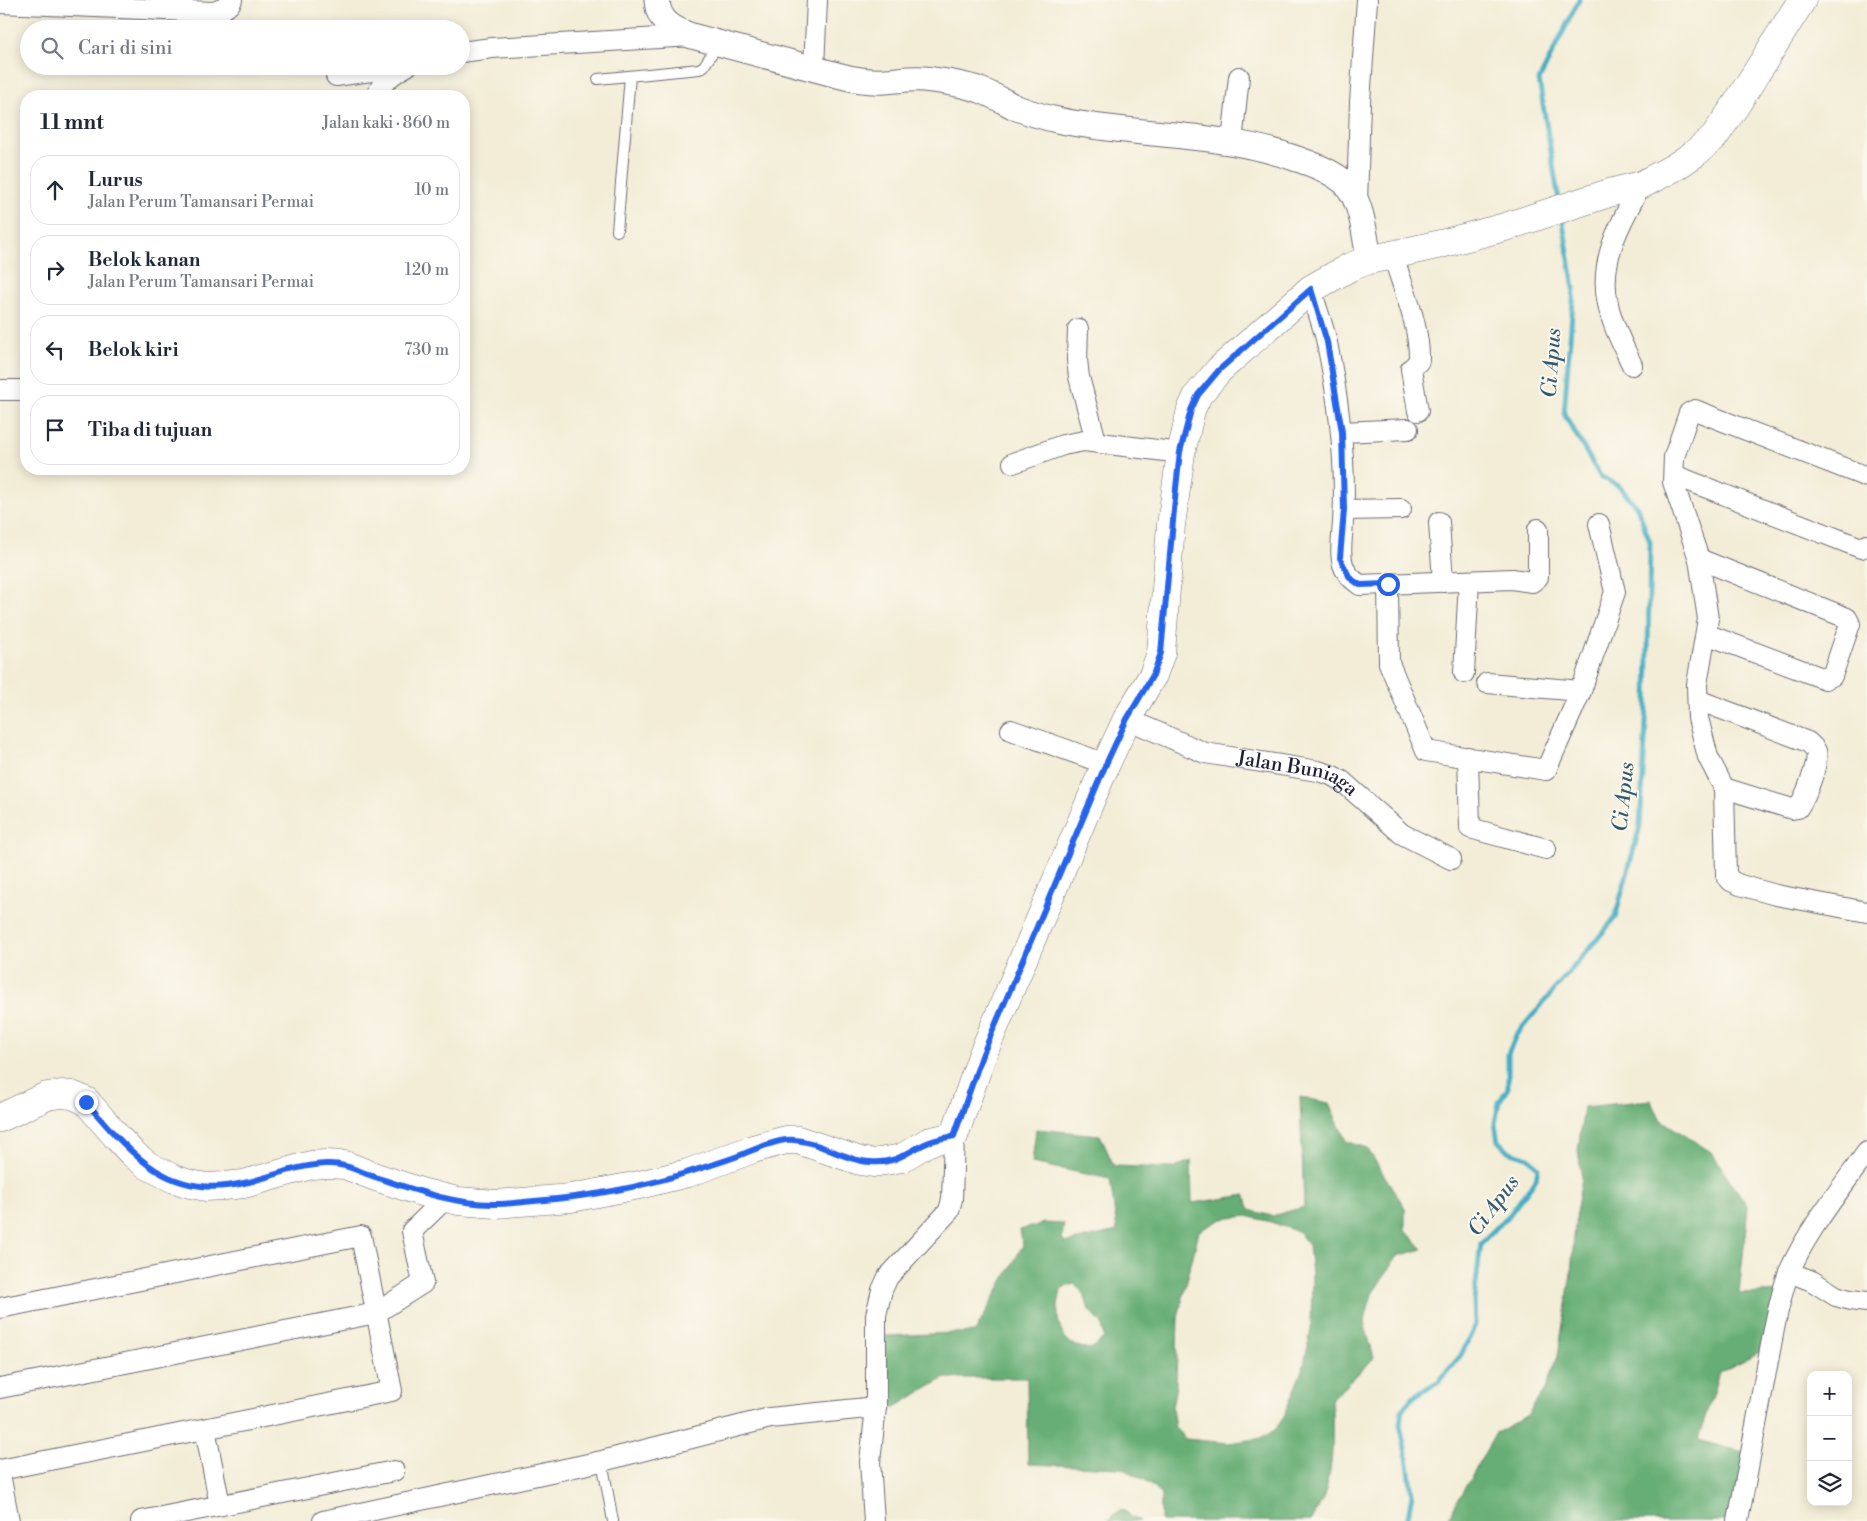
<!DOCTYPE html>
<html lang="id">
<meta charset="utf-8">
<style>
:root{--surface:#fff;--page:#f2f2f3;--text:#1f2937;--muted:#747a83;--line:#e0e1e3}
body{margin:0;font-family:"Libre Bodoni",serif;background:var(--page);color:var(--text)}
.controls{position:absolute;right:15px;bottom:15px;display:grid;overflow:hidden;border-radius:10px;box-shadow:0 2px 12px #0003}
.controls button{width:45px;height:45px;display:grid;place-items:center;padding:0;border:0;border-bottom:1px solid var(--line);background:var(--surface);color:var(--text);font:25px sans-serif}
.stop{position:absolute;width:15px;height:15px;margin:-11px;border:4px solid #2563eb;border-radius:50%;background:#fff}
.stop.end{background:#2563eb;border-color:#fff;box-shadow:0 1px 5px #0008}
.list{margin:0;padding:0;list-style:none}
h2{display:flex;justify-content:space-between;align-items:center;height:65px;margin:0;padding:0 20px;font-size:21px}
h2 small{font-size:16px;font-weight:400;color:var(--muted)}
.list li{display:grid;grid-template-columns:32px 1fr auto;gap:15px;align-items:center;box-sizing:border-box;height:70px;margin:0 10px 10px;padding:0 10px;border:1px solid var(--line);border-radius:20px}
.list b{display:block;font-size:19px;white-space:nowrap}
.list p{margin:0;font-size:16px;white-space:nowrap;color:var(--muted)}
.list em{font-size:16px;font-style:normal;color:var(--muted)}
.icon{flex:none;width:28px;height:28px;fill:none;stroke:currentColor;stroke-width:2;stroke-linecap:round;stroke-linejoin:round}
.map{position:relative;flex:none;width:1867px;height:1521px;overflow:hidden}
.search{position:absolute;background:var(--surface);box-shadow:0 2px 12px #0003;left:20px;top:20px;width:450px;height:55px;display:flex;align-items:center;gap:12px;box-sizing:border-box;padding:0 18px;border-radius:28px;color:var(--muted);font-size:19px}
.panel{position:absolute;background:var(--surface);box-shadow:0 2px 12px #0003;left:20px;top:90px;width:450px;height:385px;border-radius:20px}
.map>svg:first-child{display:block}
</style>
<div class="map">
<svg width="1867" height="1521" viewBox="0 0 1867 1521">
<rect width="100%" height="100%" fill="#fbf7ec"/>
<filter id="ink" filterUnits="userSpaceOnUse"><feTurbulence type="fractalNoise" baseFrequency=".02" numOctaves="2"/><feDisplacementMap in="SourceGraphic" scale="10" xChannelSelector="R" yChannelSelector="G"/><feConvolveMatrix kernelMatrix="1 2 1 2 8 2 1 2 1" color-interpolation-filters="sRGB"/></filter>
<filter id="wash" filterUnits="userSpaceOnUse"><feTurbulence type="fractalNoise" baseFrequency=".0096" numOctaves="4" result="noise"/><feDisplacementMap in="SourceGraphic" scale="20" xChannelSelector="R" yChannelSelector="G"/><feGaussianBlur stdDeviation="1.12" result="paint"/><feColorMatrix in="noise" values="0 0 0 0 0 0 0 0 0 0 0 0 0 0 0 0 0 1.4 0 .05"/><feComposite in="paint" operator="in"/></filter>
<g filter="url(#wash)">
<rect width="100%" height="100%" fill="#f3edd7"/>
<path fill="#66ae75" stroke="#446858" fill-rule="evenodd" d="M1300,1097L1329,1103L1346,1141L1367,1148L1405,1208V1230L1423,1249L1397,1256L1372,1294L1364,1322L1374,1358L1332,1399C1332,1441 1337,1486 1310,1521H1161V1495L1145,1480L1121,1468L1028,1464L1027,1378H945L878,1417L886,1336L975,1332L1023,1245L1020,1230L1044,1223L1064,1224L1062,1237L1064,1243L1117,1231L1110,1179L1032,1163L1036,1129L1100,1135L1114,1166L1172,1168L1191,1161L1192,1203L1246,1195L1249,1210L1272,1216L1304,1207ZM1247,1216L1271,1222L1299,1232L1309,1247L1312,1273L1311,1329L1304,1365L1284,1416L1276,1429L1262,1438L1229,1443L1186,1439L1175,1428L1172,1407L1176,1386L1178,1318L1199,1231L1222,1219ZM1074,1284L1084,1294L1089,1310L1102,1324L1104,1337L1097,1345L1090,1349C1085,1348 1078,1347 1074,1345C1054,1334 1056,1306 1062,1288Z
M1651,1100L1661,1120L1711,1152L1748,1207L1739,1294L1788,1292L1780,1342L1719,1373L1698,1440L1755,1455L1740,1521H1446L1497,1431L1504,1430L1527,1415L1545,1390L1558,1355L1571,1273L1576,1213L1582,1178L1578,1150L1584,1107Z
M1121,1509L1140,1521H1108Z"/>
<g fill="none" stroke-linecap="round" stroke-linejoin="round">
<path stroke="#44adc3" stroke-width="5" d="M1559,201L1539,80L1579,0
M1407,1521L1412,1494L1408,1463L1400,1424L1402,1410L1414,1396L1439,1381L1461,1355L1475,1326L1474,1300L1481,1243L1510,1214L1536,1179L1538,1168L1529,1158L1508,1151L1498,1141L1495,1123L1499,1102L1508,1088V1054L1516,1035L1615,918L1640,826L1647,705L1650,542L1637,507L1619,486L1600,476L1564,414L1574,288L1562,217"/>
</g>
</g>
<g filter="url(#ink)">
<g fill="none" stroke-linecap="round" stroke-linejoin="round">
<defs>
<path id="service" d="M598,79L699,69L704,66L718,44
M617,231L630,76
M602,1461L613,1521"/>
<g id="minor">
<path d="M0,3L213,12C220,10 229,8 232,0"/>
<path d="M461,52L492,48L692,36"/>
<path d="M814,68L817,0"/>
<path d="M336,76L371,71L393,74"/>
<path d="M376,96C383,81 392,74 407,66"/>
<path d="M1232,142L1239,77"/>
<path d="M1357,204L1360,102L1367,0"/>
<path d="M1393,255C1403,289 1420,325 1419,361L1411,369L1418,411"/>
<path d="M1311,289C1316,307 1323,325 1327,343C1340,406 1348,471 1342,536C1340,558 1340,572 1360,585L1512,579L1532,582L1538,577V529"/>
<path d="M1078,329L1077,360L1079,377L1096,441"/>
<path d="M1632,365C1623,345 1612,325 1608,304C1598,260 1621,222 1641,185"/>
<path d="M0,390H26"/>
<path d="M1342,432L1408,429"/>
<path d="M1013,463L1063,445L1084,441L1181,453"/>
<path d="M1674,475L1861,548L1867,545"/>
<path d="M1867,477L1695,410L1689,413L1674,457L1673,482L1699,559L1708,619L1697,684L1698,718L1708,757L1724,788L1726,875L1731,881L1740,885L1776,895L1867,912"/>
<path d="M1344,510L1401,509"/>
<path d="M1439,522L1443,582"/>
<path d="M1699,559L1847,618L1850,624L1832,676L1825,679L1706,634"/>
<path d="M1388,584L1389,663L1426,751L1546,770L1581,691"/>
<path d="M1464,673L1469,581"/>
<path d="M1487,683L1581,691L1615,592L1599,524"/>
<path d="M1698,700L1808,742C1811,745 1815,748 1816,751C1820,762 1805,798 1798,808L1792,809L1724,788"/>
<path id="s1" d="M1127,719L1205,753L1318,771L1331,775L1342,781L1402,834L1451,859"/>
<path d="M1011,730L1106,764"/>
<path d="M1468,757L1470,828L1546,849"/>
<path d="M1789,1272L1812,1281L1836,1296L1850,1300L1867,1302"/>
<path d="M0,1308L361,1236L392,1391L0,1470"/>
<path d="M0,1388L376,1313L423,1283L412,1231L446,1198"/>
<path d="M205,1429L220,1505"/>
<path d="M0,1474L9,1521"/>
<path d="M141,1521L394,1471"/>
<path d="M323,1521L602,1461L770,1418L876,1407"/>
<path d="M874,1521L870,1462L876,1407V1315L882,1290L888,1277L949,1211L952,1199L954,1136"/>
<path d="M1738,1521L1774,1329C1778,1310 1782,1289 1790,1270C1808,1229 1841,1189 1867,1152"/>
</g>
<path id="tertiary" d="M657,0C658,22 674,30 692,36L841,76C856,80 871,82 886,81C899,80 911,78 924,79C942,81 963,84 980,90C993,95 1005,102 1017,108C1030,113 1044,117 1057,120C1138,137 1221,131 1300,160C1315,165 1331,171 1344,182C1362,199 1365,236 1369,260"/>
<path id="secondary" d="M0,1118L47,1096L61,1094L72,1095L86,1101L118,1138L132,1153L147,1165L174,1179L190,1184L206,1187L224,1186L244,1184L311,1165L326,1164L345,1165L373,1176L421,1192L458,1201L496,1204L571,1198L639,1185L688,1173L753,1149L786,1140H798L860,1161L873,1163L902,1158L928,1142L954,1136L982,1056L1106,764L1127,719L1153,675L1161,653L1171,525L1181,453L1191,410L1198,395L1219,370L1311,289L1350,267L1369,260L1441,244L1505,227L1609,193L1641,185L1675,167L1694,154L1714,137L1736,105L1802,0"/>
</defs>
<use href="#service" stroke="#6b6972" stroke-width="12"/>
<use href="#minor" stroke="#6b6972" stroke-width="22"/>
<use href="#tertiary" stroke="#6b6972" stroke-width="27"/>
<use href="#secondary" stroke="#6b6972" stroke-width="29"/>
<use href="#service" stroke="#fff" stroke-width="10"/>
<use href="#minor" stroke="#fff" stroke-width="20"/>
<use href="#tertiary" stroke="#fff" stroke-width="25"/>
<use href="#secondary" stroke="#fff" stroke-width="28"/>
</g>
</g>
<g fill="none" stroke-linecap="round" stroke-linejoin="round" filter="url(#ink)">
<path stroke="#2563eb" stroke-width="6" d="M86,1102C130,1153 168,1201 244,1183C271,1177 298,1165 326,1164C344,1163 358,1171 375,1177C414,1190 455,1205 497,1204C509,1204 522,1202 534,1201C586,1197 639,1188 689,1172C705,1167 722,1162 738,1156C753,1150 770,1142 786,1140C812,1137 844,1161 871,1162C897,1164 906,1152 927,1143C935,1139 946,1138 954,1136L982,1056L1106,764L1127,719L1153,675L1161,653L1176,488L1180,452L1191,410L1198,395L1219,370L1311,289L1327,342L1342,432L1344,510L1340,558L1350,578L1360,585L1388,584"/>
</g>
<g text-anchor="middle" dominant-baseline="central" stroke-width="4" stroke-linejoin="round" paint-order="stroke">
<g font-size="20" fill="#22223b" stroke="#fbf7ec">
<text stroke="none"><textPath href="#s1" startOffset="180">Jalan Buniaga</textPath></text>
</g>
<g font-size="21" font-style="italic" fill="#305a71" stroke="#fbf7ec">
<text transform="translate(1552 363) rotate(-86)">Ci Apus</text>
<text transform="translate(1624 797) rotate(-84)">Ci Apus</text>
<text transform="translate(1494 1206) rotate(-53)">Ci Apus</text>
</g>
</g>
</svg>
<div class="controls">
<button>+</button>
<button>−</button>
<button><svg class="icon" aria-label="layers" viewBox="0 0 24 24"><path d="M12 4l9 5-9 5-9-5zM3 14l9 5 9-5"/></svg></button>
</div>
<div class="stop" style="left:1388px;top:584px"></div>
<div class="stop end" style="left:86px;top:1102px"></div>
<div class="search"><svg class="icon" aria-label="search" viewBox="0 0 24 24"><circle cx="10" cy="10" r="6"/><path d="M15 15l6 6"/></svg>Cari di sini</div>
<section class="panel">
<h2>11 mnt<small>Jalan kaki · 860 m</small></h2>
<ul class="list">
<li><svg class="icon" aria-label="ahead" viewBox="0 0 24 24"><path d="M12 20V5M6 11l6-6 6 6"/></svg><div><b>Lurus</b><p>Jalan Perum Tamansari Permai</p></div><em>10 m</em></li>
<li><svg class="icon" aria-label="right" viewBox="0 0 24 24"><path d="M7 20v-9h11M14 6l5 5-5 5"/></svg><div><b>Belok kanan</b><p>Jalan Perum Tamansari Permai</p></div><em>120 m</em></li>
<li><svg class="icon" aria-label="left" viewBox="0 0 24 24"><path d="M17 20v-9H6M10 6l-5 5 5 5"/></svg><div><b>Belok kiri</b></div><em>730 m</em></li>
<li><svg class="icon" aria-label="arrive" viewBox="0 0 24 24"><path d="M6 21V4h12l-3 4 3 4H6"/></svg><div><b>Tiba di tujuan</b></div></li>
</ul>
</section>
</div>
